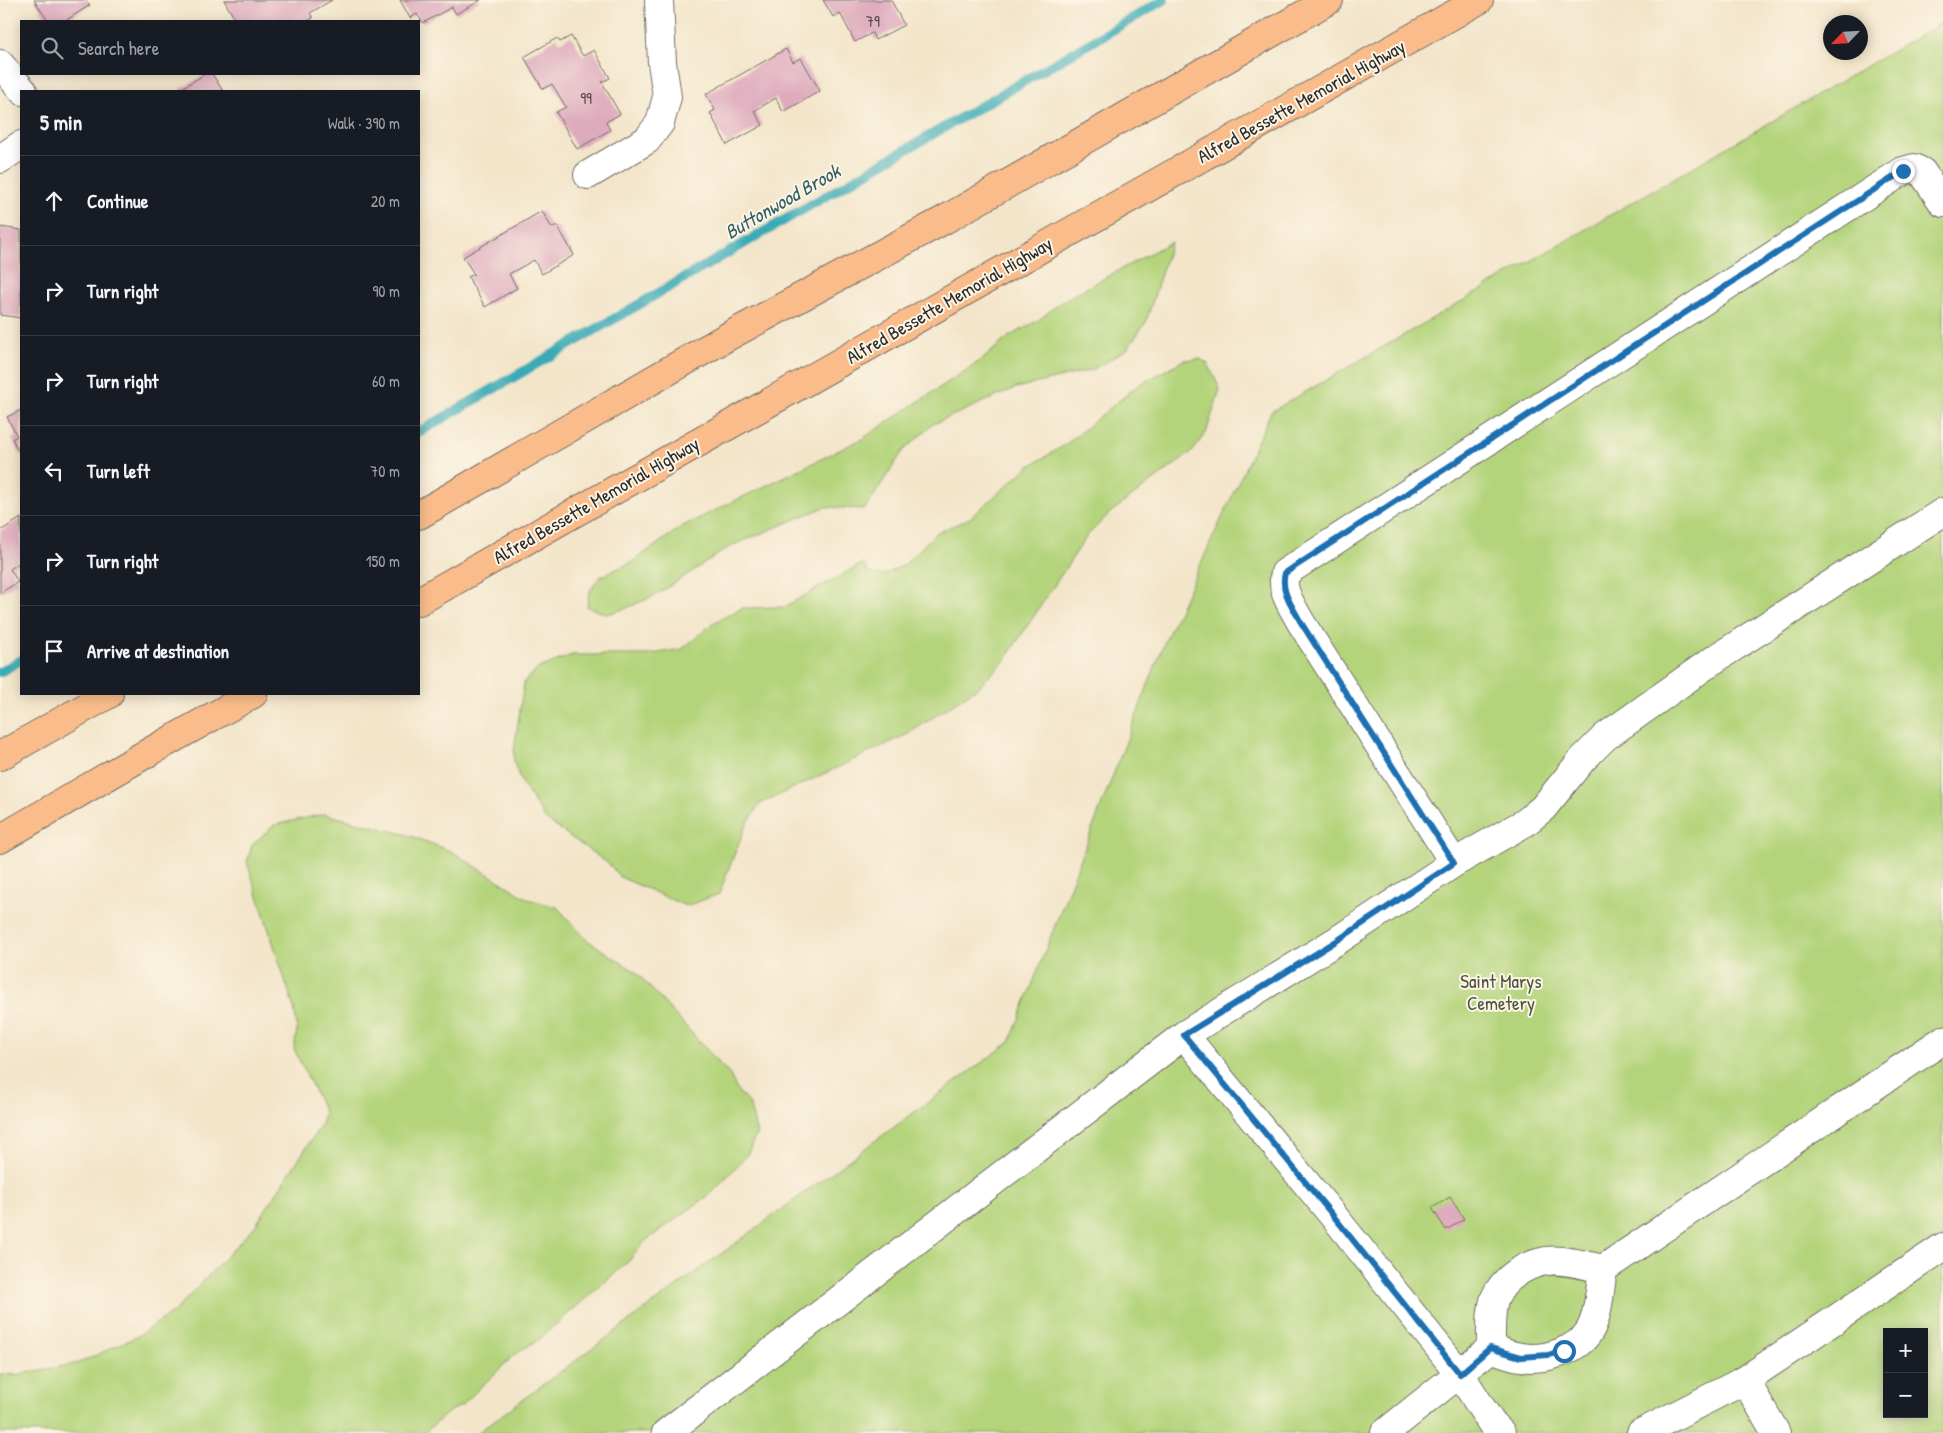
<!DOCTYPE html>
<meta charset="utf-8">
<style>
:root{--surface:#171b24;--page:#242831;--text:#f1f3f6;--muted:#9ea1a6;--line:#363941}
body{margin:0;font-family:"Patrick Hand",sans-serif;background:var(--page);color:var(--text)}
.controls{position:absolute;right:15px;bottom:15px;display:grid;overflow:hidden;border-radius:0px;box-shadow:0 2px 12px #0003}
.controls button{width:45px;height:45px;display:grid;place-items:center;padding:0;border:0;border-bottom:1px solid var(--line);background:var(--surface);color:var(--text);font:25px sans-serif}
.compass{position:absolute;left:1823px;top:15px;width:45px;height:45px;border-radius:50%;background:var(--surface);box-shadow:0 2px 12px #0003;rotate:245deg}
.stop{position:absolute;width:15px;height:15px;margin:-11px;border:4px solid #1f6fb2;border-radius:50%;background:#fff}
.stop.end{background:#1f6fb2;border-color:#fff;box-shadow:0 1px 5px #0008}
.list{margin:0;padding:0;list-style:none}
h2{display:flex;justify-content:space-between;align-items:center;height:65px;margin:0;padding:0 20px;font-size:21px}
h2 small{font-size:16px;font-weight:400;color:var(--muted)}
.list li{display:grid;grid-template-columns:32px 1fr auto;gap:15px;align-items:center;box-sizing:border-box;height:90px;padding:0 20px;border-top:1px solid var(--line)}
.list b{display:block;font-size:19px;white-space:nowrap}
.list em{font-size:16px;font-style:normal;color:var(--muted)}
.icon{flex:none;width:28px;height:28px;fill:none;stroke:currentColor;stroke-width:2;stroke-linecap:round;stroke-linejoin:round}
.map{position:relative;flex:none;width:1943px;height:1433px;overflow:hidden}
.search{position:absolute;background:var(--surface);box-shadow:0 2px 12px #0003;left:20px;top:20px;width:400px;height:55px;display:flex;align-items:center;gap:12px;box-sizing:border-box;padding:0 18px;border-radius:0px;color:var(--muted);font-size:19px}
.panel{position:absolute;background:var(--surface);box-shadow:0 2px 12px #0003;left:20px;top:90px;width:400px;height:605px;border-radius:0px}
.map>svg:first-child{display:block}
</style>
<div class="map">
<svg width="1943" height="1433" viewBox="0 0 1943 1433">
<rect width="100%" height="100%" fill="#fcf5e5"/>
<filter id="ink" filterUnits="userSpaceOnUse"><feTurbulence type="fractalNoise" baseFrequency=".02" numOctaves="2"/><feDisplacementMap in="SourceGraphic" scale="10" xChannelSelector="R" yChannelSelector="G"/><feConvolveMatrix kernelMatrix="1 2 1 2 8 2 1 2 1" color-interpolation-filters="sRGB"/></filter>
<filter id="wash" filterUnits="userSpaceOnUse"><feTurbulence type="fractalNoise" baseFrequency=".0096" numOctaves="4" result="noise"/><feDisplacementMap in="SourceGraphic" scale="20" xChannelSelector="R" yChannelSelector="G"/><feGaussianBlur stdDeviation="1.12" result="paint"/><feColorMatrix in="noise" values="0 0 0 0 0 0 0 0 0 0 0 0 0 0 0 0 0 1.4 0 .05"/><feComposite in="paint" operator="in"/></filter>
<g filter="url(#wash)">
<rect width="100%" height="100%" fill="#f3e5ca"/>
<path fill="#b4d47b" stroke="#708053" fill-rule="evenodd" d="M1943,22V1433H477L1010,1042L1165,641L1271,412ZM1887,1332H1924V1414H1887Z
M1171,242L1146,322L1127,349L1092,370L1016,388L933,424L903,451L865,509L825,507L731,546L656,595L627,608L607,614L587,607L589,592L600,577L632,562L683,526L862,439L983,359L1007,338L1040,319L1062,301Z
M1200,359L1208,364L1220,389L1206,433L1193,451L1111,512L1087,536L1004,661L981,685L908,734L760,804L745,827L719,894L686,906L620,877L609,864L545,819L522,783L514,763V751L524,682L539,668L572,655H647L682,649L715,622L742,608L784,607L863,563L869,573L884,575L904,565L936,533L970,518L1028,467L1065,445L1137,386L1184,360Z
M324,814L408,835L451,851L528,899L557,907L587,940L636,972L730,1075L738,1092L749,1103L757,1133L747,1155L712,1193L644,1242L631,1259L539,1339L514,1355L462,1405L450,1411L424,1433H0V1374L16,1375L79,1363L138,1336L175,1311L255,1226L319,1128L325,1113L294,1049L297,1030L294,1008L247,862L252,845L274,825Z"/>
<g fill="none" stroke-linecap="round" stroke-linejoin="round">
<path stroke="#3aaab7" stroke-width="10" d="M419,432L1164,0
M0,672L21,660"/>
</g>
<g id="blocks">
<path fill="#deaabd" d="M34,0H86L90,5L65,21H48Z
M224,0H332L310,13L313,18L308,21H236Z
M400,0H481L456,14L452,7L423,23L417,14L410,18Z
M823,0H891L904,25L875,40L872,33L855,42L840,13L833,17Z
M571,36L583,56L594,50L610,78L602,82L620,114L606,122L610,130L577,149L556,112L566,107L552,84L543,89L524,57L557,38L560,42Z
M786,49L793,62L801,58L820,91L783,112L776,98L754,111L763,125L727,145L710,113L715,110L706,94Z
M205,74H212L223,91H177Z
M542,211L552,228L557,225L574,255L542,274L534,260L509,274L517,288L485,307L468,277L474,274L463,257Z
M0,227L21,230V318L0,315Z
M21,410V456L12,439L17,436L7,417Z
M21,518V562L10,569L18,582L0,593V531Z
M1450,1197L1464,1219L1446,1230L1432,1208Z"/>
</g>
</g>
<g filter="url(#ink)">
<use href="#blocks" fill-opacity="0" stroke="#716c63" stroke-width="1"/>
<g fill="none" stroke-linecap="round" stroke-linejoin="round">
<defs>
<path id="minor" d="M0,64L23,91
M0,159L21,145
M588,175L647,140L660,123L667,97L662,62L659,0
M1454,863L1300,621C1292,605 1280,591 1285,573L1903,171L1914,168L1922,172L1943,203
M1184,1035L1340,1224L1460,1374L1492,1424L1501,1433
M1603,1269L1943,1040
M1745,1380L1943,1247
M666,1433L1184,1035L1338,940L1454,863L1526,822L1543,808L1582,760L1605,737L1709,663L1943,512
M1385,1433L1491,1348C1491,1335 1490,1310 1495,1298C1503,1279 1524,1265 1546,1261C1564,1259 1585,1265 1603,1269C1600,1286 1599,1315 1590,1330C1578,1351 1544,1361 1521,1357C1511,1356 1500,1351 1491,1348
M1641,1433L1745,1380L1776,1433"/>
<path id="highway" d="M419,515L727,337L944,220L1329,0
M419,601L1479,0
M0,756L109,694
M0,839L144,755L253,694"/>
</defs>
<use href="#minor" stroke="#716c63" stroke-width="30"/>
<use href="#highway" stroke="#716c63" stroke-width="30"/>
<use href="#minor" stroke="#fff" stroke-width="28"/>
<use href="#highway" stroke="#fabc8b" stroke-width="28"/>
</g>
</g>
<g fill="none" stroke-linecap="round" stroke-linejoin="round" filter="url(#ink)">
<path stroke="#1f6fb2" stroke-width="6" d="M1564,1351L1548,1355L1521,1357L1490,1348L1460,1374L1340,1224L1184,1035L1338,940L1454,863L1300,621C1292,605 1280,591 1285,573L1903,171"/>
</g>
<g text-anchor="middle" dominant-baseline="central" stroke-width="4" stroke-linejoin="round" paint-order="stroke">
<g font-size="16" fill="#584b50">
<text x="873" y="21">79</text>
<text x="586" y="98">99</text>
</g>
<g font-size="19" fill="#2b2b2b" stroke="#fcf5e5">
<text transform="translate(1301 101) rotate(-29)">Alfred Bessette Memorial Highway</text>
<text transform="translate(949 300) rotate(-30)">Alfred Bessette Memorial Highway</text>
<text transform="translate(596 500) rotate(-30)">Alfred Bessette Memorial Highway</text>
</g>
<g font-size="19" fill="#4d553f" stroke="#fcf5e5">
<text x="1501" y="981">Saint Marys<tspan x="1501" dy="22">Cemetery</tspan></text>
</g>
<g font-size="20" font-style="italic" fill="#315e63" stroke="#fcf5e5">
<text transform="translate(782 201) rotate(-30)">Buttonwood Brook</text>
</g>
</g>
</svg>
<div class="controls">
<button>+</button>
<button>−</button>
</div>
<svg class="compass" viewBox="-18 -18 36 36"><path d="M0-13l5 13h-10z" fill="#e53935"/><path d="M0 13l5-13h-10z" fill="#9ea1a6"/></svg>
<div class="stop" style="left:1564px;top:1351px"></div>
<div class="stop end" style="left:1903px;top:171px"></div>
<div class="search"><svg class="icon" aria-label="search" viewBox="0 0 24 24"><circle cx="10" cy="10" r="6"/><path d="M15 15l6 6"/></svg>Search here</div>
<section class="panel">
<h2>5 min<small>Walk · 390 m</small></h2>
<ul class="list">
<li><svg class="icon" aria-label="ahead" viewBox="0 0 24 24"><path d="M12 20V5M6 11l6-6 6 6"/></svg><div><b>Continue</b></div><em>20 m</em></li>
<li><svg class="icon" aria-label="right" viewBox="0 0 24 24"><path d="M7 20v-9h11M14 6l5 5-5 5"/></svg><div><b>Turn right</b></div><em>90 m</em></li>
<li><svg class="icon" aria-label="right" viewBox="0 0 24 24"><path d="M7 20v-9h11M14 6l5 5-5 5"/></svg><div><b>Turn right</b></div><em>60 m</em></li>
<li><svg class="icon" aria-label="left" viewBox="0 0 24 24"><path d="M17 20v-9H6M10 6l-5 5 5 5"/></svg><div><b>Turn left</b></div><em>70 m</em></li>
<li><svg class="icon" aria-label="right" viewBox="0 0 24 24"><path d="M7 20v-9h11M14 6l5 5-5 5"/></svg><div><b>Turn right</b></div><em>150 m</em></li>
<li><svg class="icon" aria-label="arrive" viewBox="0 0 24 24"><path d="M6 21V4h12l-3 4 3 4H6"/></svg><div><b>Arrive at destination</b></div></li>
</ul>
</section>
</div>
